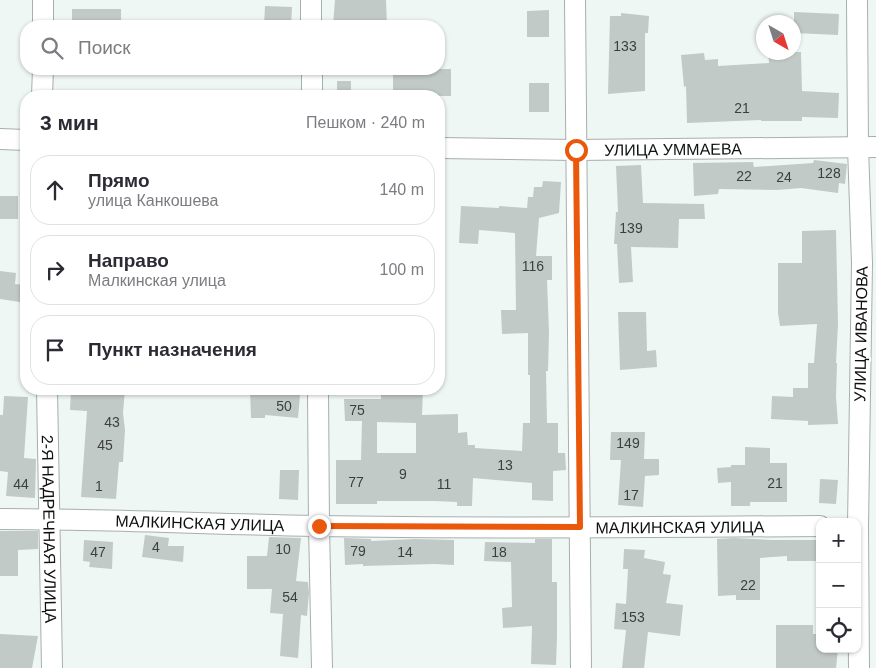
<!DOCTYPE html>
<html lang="ru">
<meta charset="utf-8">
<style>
:root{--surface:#fff;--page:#f7f7f7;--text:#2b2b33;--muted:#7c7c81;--line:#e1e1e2}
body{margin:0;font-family:Arial,sans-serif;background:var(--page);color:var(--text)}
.controls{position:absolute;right:15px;bottom:15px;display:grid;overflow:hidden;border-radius:10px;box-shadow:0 1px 4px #0004}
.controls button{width:45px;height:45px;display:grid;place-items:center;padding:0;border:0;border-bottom:1px solid var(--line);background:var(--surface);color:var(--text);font:25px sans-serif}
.compass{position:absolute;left:756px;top:15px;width:45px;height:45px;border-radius:50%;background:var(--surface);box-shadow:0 1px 4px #0004;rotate:141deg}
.stop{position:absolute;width:15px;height:15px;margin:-11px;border:4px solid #ea580c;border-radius:50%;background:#fff}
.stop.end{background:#ea580c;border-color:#fff;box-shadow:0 1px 5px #0008}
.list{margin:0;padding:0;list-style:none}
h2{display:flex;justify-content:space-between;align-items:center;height:65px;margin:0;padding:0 20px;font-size:21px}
h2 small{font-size:16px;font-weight:400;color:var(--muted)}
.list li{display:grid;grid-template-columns:32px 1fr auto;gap:15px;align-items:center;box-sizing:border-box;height:70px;margin:0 10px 10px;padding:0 10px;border:1px solid var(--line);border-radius:20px}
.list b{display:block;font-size:19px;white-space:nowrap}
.list p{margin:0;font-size:16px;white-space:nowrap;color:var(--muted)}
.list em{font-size:16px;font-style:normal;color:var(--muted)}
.icon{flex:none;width:28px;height:28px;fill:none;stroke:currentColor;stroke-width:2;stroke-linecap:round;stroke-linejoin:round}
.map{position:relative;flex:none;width:876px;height:668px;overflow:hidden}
.search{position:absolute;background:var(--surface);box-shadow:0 1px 4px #0004;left:20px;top:20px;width:425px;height:55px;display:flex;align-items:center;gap:12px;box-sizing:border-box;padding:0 18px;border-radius:20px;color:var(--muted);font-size:19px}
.panel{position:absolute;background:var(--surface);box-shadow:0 1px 4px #0004;left:20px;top:90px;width:425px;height:305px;border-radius:20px}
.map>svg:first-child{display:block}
</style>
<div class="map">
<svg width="876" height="668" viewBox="0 0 876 668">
<rect width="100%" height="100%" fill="#eff7f5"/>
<path fill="#c2cac7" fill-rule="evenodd" d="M335,0H386L387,26H333Z
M265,6L292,7L291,26H264Z
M72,9H121V26H72Z
M549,10V37H527V11Z
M794,12L839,14L838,35L794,33Z
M621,13L649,16L648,33H645V91L608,94L610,16H621Z
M768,52H801L802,91L839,93L838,118L802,117V121H761V120L687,123L686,86L684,87L681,55L704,53L705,60L718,59V66L769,63Z
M393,69H451V96H393Z
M337,81H351V96H337Z
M529,83H549V112H529Z
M814,160L847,164L845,184L839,183L838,193L801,188L777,190L719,189L718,194L694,196L693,163L753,162L754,167L813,163Z
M641,165L643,203L704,204L705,219H679L678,248L631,247L633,282L619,283L617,244H614L616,212H618L616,166Z
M543,181L561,182L559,213L539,218L536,256H552V280H547L549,332L548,371H546L547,423H558V453H565L566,470L553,471V501L532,500V483L473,478L472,506H457V502L434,501H377V504H336V460H361L362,421H345L344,399H381V389H423L422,415L458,414V433L467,432L468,445H475V448L522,451L523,423H530V375H528V333L502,334L501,310H516L515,233L479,230L478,244L459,243L461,206L499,208V206L527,208L528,197H533L534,187H542ZM377,422L416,423V453H377Z
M0,196H18V219H0Z
M836,230L838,324L836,363H837L836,397L838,424L808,425V421L771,419L772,396L793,397V388H808V363H814L817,324L780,326L778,313V263H802V231Z
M0,271L16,273L15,284L26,285V303L0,299Z
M618,312H646L647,351L656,350L657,367L620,370Z
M71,389H125L123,413L125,430L123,462H119L116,499L81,497L87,411L70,410Z
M250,389H291L290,394L300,395L298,418L265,415V418H251Z
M4,396L28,397L24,458L36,459L35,498L6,496L8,472L0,471V415H3Z
M611,432H645L644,459H659V475L645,476L643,507L618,505L621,460H610Z
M745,447L770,448V463H787V502H750V506H731V482L718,483L717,468L731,467V465H745Z
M280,470H299L298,500L279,499Z
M820,479L838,480L836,504L819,503Z
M0,531H38V549L18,550V576H0Z
M145,535L169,538L168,546H184L183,562L142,557Z
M269,537L301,538L296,581L308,582L309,593L307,616L301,615L298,658L280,656L283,614L270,613L272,589H247V556H267Z
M344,538L371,539V541L415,539L454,540V565L435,564L363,566V564L345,565Z
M734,538L771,540H820V561H787V556L760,558V600H736V595L718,596L717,539Z
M535,539H552V582H557V637L556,665L531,664L532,626L503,628L502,608L512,607L511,562L484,561L485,542L535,543Z
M84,540L113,542L112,569L89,567L90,562L83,561Z
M624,549L645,550L644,558L665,562L663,574L671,575L666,603L683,605L680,636L648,632L644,668H622L626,630L614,629L616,603L626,604L628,569H623Z
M776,625H813V634H820V649H838L836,668H776Z
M0,634L38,636L32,668H0Z"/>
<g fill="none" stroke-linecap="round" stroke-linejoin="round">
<defs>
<g id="minor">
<path d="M311,0V26"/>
<path d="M575,0L581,668"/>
<path d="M857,0L858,147L862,263L858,526L859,668"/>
<path d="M43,26V0"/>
<path d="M312,69V96"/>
<path d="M42,96L43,69"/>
<path d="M0,139L26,140"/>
<path id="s1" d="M439,148L575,150L876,147"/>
<path id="s2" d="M47,389L52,668"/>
<path d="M318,389L319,526L322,668"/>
<path id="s3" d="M0,519C106,519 211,524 317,526C485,529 652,527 820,526"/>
</g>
</defs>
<use href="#minor" stroke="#a7afac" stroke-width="22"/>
<use href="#minor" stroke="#fff" stroke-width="20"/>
</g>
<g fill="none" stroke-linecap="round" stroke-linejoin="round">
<path stroke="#ea580c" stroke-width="6" d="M319,526L580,527L576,150"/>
</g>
<g text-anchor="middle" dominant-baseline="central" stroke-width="4" stroke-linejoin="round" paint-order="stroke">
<g font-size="14" fill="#3c3f3e">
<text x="625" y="46">133</text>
<text x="742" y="108">21</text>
<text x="829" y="173">128</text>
<text x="744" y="176">22</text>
<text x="784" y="177">24</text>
<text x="631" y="228">139</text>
<text x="533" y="266">116</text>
<text x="284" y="406">50</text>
<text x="357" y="410">75</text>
<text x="112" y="422">43</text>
<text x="628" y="443">149</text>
<text x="105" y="445">45</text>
<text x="505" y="465">13</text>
<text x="403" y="474">9</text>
<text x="356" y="482">77</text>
<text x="775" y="483">21</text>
<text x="21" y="484">44</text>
<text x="444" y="484">11</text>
<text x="99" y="486">1</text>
<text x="631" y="495">17</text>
<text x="156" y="547">4</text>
<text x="283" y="549">10</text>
<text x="358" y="551">79</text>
<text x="98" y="552">47</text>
<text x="405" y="552">14</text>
<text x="499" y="552">18</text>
<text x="748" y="585">22</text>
<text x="290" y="597">54</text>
<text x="633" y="617">153</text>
</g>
<g font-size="16" fill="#0f1110" stroke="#fff">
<text stroke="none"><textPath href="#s1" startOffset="234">УЛИЦА УММАЕВА</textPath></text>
<text transform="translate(861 334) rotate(-89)">УЛИЦА ИВАНОВА</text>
<text stroke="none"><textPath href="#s3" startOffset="200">МАЛКИНСКАЯ УЛИЦА</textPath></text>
<text stroke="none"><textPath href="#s3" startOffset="680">МАЛКИНСКАЯ УЛИЦА</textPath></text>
<text stroke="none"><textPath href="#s2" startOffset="140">2-Я НАДРЕЧНАЯ УЛИЦА</textPath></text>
</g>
</g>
</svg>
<div class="controls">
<button>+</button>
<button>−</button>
<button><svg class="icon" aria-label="locate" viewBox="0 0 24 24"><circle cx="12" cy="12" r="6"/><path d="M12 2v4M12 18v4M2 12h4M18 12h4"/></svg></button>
</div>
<svg class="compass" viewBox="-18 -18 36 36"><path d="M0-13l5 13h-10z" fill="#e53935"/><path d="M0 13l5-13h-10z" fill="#7c7c81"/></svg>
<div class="stop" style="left:576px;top:150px"></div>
<div class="stop end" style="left:319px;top:526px"></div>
<div class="search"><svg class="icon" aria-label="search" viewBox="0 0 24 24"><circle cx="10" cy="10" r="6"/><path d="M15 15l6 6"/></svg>Поиск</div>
<section class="panel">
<h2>3 мин<small>Пешком · 240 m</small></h2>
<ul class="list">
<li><svg class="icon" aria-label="ahead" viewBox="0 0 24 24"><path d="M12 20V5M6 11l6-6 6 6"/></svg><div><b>Прямо</b><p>улица Канкошева</p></div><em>140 m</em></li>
<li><svg class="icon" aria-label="right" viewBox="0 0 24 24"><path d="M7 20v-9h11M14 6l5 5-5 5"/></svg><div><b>Направо</b><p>Малкинская улица</p></div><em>100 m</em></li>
<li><svg class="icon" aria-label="arrive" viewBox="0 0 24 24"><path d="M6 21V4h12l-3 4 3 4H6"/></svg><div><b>Пункт назначения</b></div></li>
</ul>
</section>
</div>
